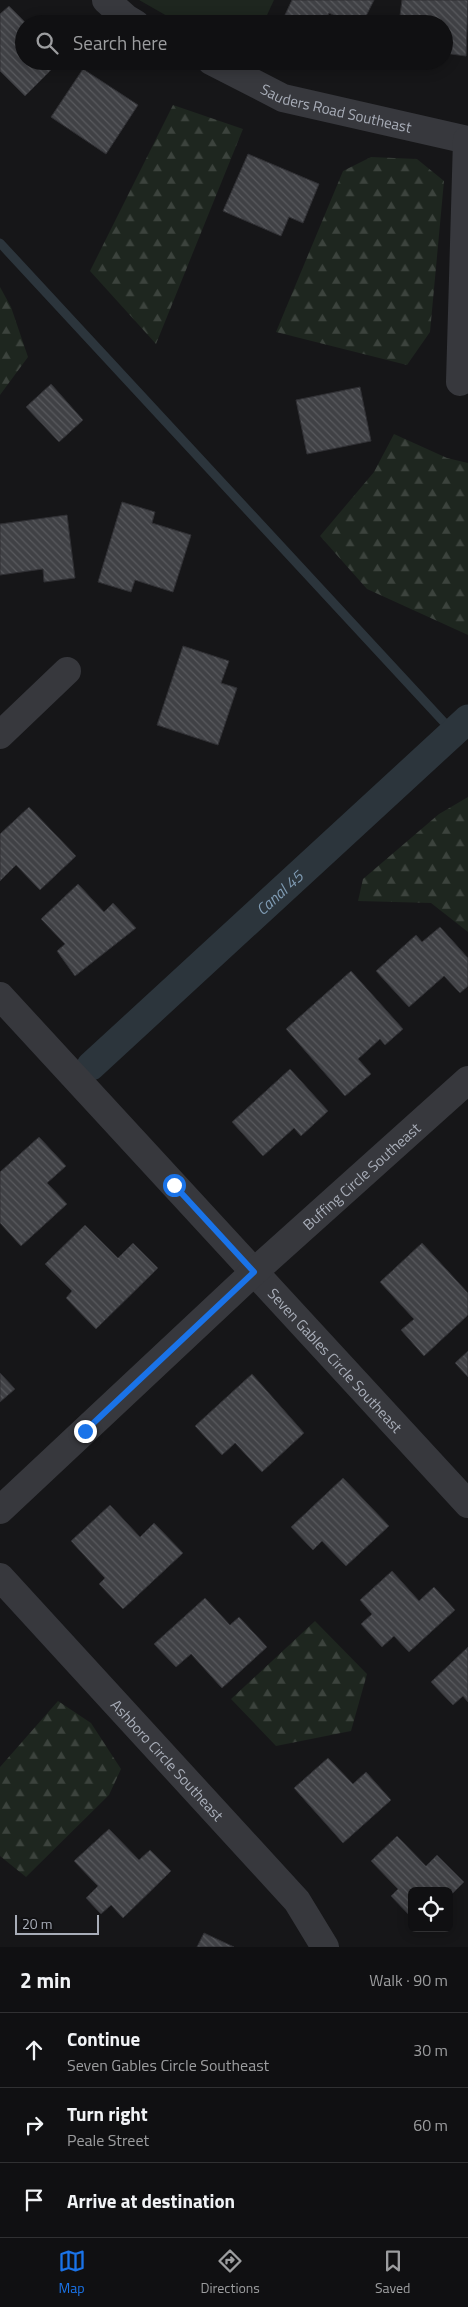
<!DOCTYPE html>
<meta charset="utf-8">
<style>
:root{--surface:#101012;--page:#1e1e20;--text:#f1f3f6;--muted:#9c9d9f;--line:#303032;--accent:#1a73e8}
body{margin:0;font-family:"Titillium Web",sans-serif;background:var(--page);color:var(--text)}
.controls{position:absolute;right:15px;bottom:15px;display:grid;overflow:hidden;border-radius:8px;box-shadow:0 2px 12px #0003}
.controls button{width:45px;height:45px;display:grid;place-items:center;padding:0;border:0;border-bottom:1px solid var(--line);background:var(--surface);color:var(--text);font:25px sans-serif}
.scale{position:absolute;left:15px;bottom:12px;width:84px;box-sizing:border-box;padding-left:5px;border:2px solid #a8adb8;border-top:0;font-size:14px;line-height:18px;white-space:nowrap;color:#a8adb8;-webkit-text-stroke:4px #111113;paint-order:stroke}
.stop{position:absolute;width:15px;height:15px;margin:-11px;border:4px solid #1a73e8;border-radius:50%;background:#fff}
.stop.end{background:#1a73e8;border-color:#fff;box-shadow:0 1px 5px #0008}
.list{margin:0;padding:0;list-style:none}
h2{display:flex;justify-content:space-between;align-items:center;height:65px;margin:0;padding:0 20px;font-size:21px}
h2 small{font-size:16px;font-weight:400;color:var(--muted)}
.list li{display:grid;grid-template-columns:32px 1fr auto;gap:15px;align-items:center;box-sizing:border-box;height:75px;padding:0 20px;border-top:1px solid var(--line)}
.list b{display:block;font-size:19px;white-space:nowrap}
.list p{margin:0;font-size:16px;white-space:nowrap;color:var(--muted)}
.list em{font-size:16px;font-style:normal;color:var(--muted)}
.icon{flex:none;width:28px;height:28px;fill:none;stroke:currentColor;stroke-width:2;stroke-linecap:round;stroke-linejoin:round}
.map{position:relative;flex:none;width:468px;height:1947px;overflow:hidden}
.search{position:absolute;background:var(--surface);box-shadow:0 2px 12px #0003;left:15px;right:15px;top:15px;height:55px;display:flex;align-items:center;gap:12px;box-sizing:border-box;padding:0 18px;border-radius:28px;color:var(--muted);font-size:19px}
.sheet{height:290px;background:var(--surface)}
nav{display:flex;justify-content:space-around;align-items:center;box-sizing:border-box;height:70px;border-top:1px solid var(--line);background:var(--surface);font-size:14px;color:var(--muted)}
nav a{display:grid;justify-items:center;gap:2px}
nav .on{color:var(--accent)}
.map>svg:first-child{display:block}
</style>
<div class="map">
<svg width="468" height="1947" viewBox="0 0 468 1947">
<defs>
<pattern id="forest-firs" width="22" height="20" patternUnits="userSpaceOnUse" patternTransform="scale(1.25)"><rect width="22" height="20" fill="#1e261f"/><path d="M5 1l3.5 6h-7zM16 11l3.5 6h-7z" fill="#3c433d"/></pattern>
<pattern id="building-back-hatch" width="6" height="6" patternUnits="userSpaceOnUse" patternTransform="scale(1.25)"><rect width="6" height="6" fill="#404145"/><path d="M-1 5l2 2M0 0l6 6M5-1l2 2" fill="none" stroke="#595a5e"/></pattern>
</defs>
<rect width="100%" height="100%" fill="#161618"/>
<path fill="#1e261f" d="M139,0H274L263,24H181Z"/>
<path fill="url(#forest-firs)" d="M173,105L243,129L156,344L90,271Z
M371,157L417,159L444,181L430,332L407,365L276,332L343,171Z
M0,287L11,307L28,357L0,395Z
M394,434L447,458L468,463V635L367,589L320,536L374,472Z
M468,797V932L431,903L358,901L363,879L439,814Z
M315,1621L367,1674L351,1731L276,1746L231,1699Z
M58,1701L91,1723L121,1769L109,1795L26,1877L0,1856V1767Z"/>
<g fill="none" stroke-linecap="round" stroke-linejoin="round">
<path stroke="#2c353c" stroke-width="9" d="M0,243L453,732"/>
<path stroke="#2c353c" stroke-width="29" id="s1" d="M91,1066L468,719"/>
</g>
<path fill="url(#building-back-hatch)" stroke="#303034" d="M292,0H374L362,24H352L329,13L324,24H297L284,17Z
M402,0H468L466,56L444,53V24H399Z
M9,6L27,24H24V39L22,41L24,43V61H43L51,70L25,96L0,71V14Z
M83,69L138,105L106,154L51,117Z
M248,154L319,184L303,223L289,217L281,236L223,211Z
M51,384L83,420L59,442L26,407Z
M360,387L371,441L307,454L296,400Z
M122,502L155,512L152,523L191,535L173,592L135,580L131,592L98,582Z
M67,515L75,578L44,582L43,569L0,575V524Z
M183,646L229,661L221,683L237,688L218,745L157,725Z
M29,807L76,856L40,890L16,865L0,881V834Z
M78,884L104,912L113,903L136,928L75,976L57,951L65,944L41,919Z
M440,927L468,958V986L460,993L444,976L409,1007L376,971L416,935L422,942Z
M351,971L403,1029L385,1045L380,1039L358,1059L371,1074L345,1096L286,1029Z
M290,1069L328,1111L301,1136L294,1128L263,1156L232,1122Z
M39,1137L66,1166L47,1183L67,1204L21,1246L0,1223V1172Z
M85,1225L118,1258L133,1243L158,1268L96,1329L66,1298L72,1291L45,1264Z
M422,1243L468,1293V1315L424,1356L401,1330L414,1319L380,1282Z
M468,1351V1377L455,1363Z
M0,1373L15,1389L0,1402Z
M252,1374L304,1433L262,1472L235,1443L222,1455L195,1426Z
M343,1478L389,1526L346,1566L322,1541L313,1550L291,1527Z
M110,1505L140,1537L154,1523L183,1553L123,1609L99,1584L105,1578L71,1541Z
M392,1571L419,1601L434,1587L455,1610L409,1652L394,1636L382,1647L361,1624L372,1614L360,1600Z
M205,1598L230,1625L239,1617L267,1647L222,1688L191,1654L176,1667L154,1644Z
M468,1647V1702L463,1696L453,1705L431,1682Z
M328,1758L353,1784L366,1772L391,1800L343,1843L294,1788Z
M109,1829L139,1860L150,1850L171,1871L123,1918L111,1905L101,1914L86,1898L98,1886L74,1861Z
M397,1836L426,1866L437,1855L464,1882L449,1897V1891H412V1918L391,1896L398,1889L371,1861Z
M204,1933L234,1947H197Z"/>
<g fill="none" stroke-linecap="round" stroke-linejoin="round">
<g stroke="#37383d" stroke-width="28">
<path d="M106,0L126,18L136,24"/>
<path id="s2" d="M211,61L283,98L468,140"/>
<path d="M460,382L467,140"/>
<path d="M0,735L67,671"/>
<path id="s3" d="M0,996L468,1504"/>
<path id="s4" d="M0,1510L254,1272L468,1080"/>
<path id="s5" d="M0,1577L297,1901L325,1947"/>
</g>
</g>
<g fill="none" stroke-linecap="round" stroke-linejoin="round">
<path stroke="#1a73e8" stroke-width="6" d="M85,1431L254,1272L174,1185"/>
</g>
<g text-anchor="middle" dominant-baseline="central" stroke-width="4.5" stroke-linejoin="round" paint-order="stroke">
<g font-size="15" fill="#a8adb8" stroke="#111113">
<text stroke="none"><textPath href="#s2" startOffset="135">Sauders Road Southeast</textPath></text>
<text stroke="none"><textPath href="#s4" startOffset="492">Buffing Circle Southeast</textPath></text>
<text stroke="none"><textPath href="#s3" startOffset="495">Seven Gables Circle Southeast</textPath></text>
<text stroke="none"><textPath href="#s5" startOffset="248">Ashboro Circle Southeast</textPath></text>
</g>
<g font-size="16" font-style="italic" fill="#7f9bb3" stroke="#111113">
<text stroke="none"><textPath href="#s1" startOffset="256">Canal 45</textPath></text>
</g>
</g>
</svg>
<div class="controls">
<button><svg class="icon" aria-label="locate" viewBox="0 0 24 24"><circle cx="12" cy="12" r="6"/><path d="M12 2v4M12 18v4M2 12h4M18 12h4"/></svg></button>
</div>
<div class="scale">20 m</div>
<div class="stop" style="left:174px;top:1185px"></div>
<div class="stop end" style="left:85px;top:1431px"></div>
<div class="search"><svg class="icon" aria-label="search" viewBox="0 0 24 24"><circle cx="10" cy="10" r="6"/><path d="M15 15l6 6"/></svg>Search here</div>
</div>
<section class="sheet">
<h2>2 min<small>Walk · 90 m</small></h2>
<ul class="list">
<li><svg class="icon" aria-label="ahead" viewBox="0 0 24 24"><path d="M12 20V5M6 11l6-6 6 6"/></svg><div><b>Continue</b><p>Seven Gables Circle Southeast</p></div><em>30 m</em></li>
<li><svg class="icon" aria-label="right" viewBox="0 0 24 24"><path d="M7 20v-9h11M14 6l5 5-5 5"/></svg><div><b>Turn right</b><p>Peale Street</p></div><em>60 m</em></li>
<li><svg class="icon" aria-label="arrive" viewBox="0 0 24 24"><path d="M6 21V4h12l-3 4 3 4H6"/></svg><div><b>Arrive at destination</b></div></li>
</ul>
</section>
<nav>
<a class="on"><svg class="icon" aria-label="map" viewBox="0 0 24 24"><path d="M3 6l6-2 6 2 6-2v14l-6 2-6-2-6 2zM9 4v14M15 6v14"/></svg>Map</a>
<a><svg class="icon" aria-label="directions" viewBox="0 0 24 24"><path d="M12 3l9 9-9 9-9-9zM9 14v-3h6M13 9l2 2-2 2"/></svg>Directions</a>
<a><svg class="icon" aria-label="saved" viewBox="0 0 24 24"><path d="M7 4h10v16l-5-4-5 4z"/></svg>Saved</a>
</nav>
